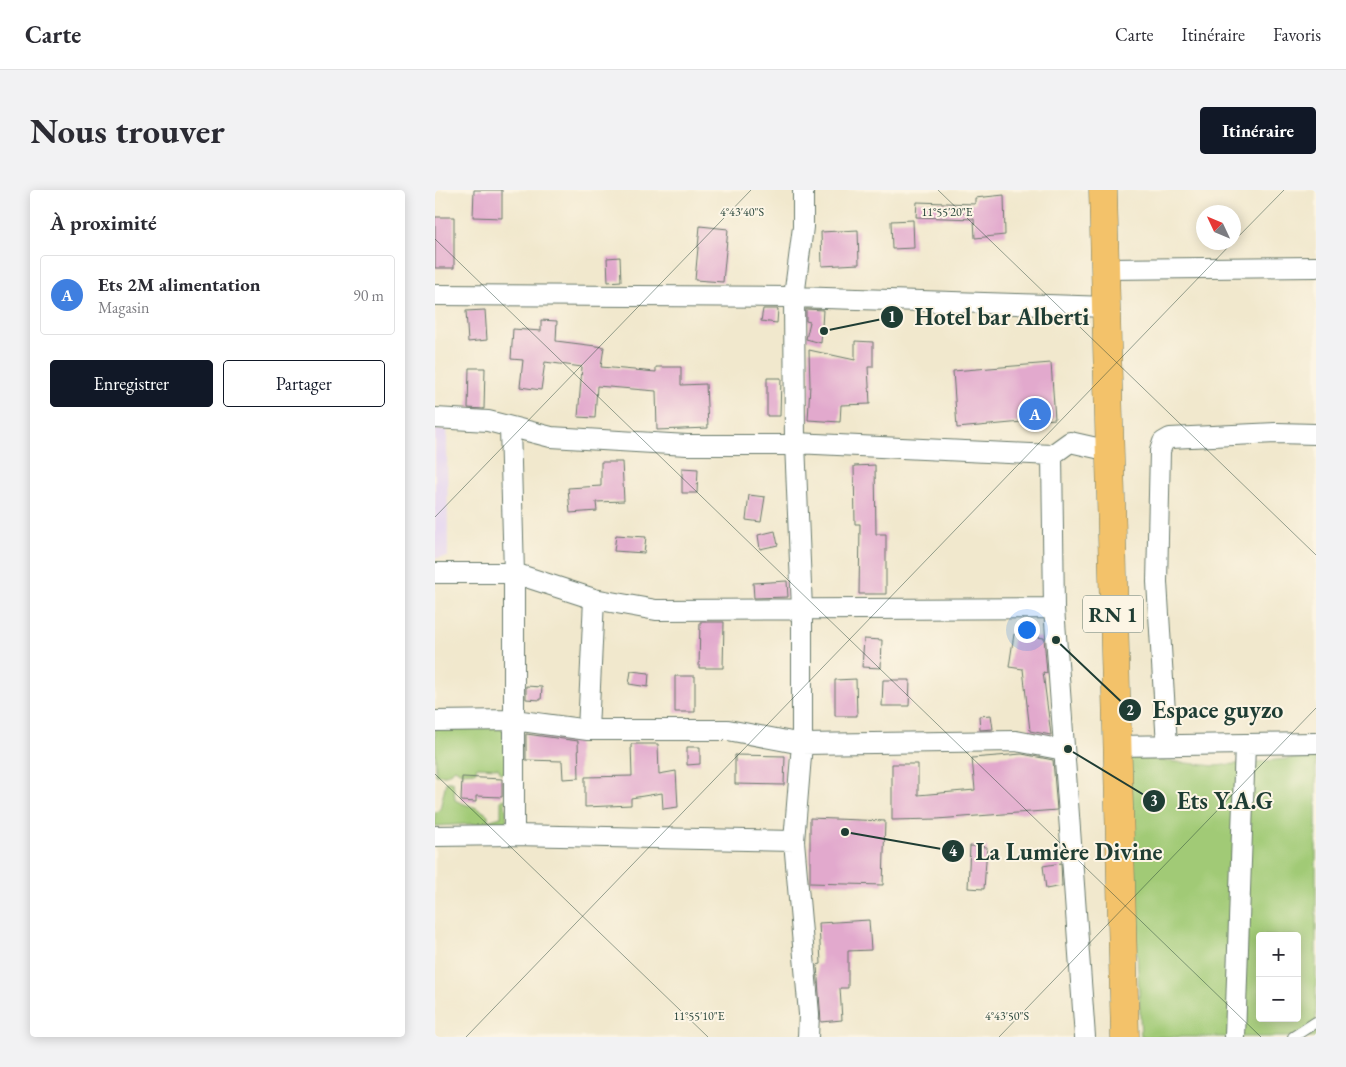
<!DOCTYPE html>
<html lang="fr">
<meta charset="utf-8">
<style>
:root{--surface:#fff;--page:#f2f2f3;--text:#2b2b33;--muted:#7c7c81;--line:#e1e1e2;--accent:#111827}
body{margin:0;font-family:"EB Garamond",serif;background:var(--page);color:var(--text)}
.controls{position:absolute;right:15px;bottom:15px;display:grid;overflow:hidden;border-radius:5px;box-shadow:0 2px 12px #0003}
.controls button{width:45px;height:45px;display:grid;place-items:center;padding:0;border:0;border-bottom:1px solid var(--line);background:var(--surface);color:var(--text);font:25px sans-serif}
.compass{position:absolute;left:761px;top:15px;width:45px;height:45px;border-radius:50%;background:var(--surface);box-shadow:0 2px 12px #0003;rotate:314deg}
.you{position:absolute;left:591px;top:439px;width:18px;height:18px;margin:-12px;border:4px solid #fff;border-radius:50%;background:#1a73e8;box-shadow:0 0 0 8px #1a73e833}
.badge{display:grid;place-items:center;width:32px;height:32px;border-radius:50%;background:var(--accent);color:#fff;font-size:16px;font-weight:700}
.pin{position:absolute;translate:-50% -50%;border:2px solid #fff;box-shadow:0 1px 5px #0006}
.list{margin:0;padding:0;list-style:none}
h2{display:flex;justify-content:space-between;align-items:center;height:65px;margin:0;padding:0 20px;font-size:21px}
h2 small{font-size:16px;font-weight:400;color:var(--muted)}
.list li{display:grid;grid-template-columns:32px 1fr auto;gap:15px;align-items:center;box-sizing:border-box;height:80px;margin:0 10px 10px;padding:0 10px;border:1px solid var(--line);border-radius:5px}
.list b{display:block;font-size:19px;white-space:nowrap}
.list p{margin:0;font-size:16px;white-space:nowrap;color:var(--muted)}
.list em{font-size:16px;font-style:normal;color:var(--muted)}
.actions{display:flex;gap:10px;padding:15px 20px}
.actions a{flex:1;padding:11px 0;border:1px solid var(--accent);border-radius:5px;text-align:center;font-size:18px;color:var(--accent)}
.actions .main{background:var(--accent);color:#fff}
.map{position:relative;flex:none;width:881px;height:847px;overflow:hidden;border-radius:5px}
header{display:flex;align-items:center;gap:30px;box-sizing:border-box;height:70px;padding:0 25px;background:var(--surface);border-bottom:1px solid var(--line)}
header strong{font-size:24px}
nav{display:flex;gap:28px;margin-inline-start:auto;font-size:18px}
.intro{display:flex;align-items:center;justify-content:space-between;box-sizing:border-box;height:120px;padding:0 30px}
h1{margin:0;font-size:35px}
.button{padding:12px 22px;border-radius:5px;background:var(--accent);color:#fff;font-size:18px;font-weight:700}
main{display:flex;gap:30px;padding:0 30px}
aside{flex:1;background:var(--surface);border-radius:5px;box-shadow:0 2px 12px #0003}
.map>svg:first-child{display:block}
</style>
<header>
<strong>Carte</strong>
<nav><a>Carte</a><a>Itinéraire</a><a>Favoris</a></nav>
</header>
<div class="intro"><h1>Nous trouver</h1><a class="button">Itinéraire</a></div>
<main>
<aside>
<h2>À proximité<small></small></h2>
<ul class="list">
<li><span class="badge" style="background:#3f7fe0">A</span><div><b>Ets 2M alimentation</b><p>Magasin</p></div><em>90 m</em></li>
</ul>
<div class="actions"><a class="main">Enregistrer</a><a>Partager</a></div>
</aside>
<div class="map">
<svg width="881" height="847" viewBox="0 0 881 847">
<rect width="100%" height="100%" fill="#fcf5e5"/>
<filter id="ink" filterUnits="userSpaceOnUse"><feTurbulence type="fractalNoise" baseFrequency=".02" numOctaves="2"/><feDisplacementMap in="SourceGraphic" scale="10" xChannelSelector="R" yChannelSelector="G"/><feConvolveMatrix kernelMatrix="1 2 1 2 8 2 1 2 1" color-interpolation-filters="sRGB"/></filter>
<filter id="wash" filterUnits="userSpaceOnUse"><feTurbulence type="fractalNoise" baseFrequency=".0096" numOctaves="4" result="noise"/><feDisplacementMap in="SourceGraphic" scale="20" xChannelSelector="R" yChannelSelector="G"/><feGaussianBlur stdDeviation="1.12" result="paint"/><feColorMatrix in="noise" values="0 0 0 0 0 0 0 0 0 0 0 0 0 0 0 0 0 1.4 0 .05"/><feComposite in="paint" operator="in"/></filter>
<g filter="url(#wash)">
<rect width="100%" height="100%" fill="#f1e8cd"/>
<path fill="#e3d3f2" d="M0,240H12L13,367L0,368Z"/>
<path fill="#a1ca76" stroke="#608455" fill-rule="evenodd" d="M0,533L75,536V579L66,584L63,578L42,577L40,582L26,583L20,579L11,585H1Z
M881,566V847H706L693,567L780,576ZM825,746H862V828H825Z
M11,592H18L20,610C33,617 41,615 53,625V631L66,627V610L70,609L72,632L0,636V623L5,619Z"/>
<g id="blocks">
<path fill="#e2a9cd" d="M39,0H67V28L38,27Z
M569,5L570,45L540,48L539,29L481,27L482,12L540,14V8Z
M0,27H19V78H0Z
M478,30L479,58L457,59L456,31Z
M265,36L293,39L288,92L260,90Z
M423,40L424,74L387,76L386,42Z
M185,67L186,91L173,92L172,68Z
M328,119H343L342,133L326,131Z
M371,119L388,120L386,153L371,149L375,132L371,131Z
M50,120L52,150L33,152L31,121Z
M106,130L122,131L121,151L169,157L166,177L221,182V177H246V195L271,194L273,238L222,240L221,201L162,196L160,228L143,227L147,177L110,172L106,200L85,197L88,170L76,169L78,139L106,141Z
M420,151L438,152V177H433L435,214L406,215L405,232L373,230L375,195L374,160L420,170Z
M616,173L620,229L522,238L518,181Z
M34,178H50L49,219L33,218Z
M332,188H346L345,226H332Z
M166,272H187L189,311L161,312L162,321L135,323L133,298L166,296Z
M440,275L441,344H451V404H424L425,334H420L419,276Z
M247,278L263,279L262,303H247Z
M314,305L330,307L326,332L311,330Z
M340,341L343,355L325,359L323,345Z
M181,345L211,347L209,363L179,361Z
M352,391L353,407L319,408L318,393Z
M265,432H289L288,478H264Z
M579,444L609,448L612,483L608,482L616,545L595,541L588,479L574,477Z
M429,449L447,450L446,478L427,477Z
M196,481L214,483L213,497L194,494Z
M240,486H260V522H240Z
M421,489L422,526H400V490Z
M448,490H475L474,516H447Z
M91,496L107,497L106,510L91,509Z
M556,525L558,539L545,540L544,526Z
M91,544L143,551L144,588L128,589L127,571L91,570Z
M196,554H223L224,584L241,581L243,617L228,619L227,603L196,608V615L150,617V587L197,586Z
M252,557H265V574L252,575Z
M587,564L618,570L622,620L502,629L457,630V574H483V605L540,600L537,568Z
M300,565L350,566L349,595L300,594Z
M27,587L67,589V607L41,606V612L26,611Z
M375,628L450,631L448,695L375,693Z
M535,656L552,657L549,699L533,698Z
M626,673L627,696L611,699L608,676Z
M434,730L436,760L413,761V798H405L407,830L386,832L382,775L386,774L384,733Z"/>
</g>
</g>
<g filter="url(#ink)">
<use href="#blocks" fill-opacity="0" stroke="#68796a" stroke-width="1"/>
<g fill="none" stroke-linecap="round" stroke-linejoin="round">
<defs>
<path id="service" d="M858,847L881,832"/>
<path id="minor" d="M368,0V37L359,107L360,253L367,419V554L359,651L374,824L373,847
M671,79L881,77
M0,105L359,107L673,117
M0,228L53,231L116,247L252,255H353L360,253L617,265L635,252L675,261
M75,237L79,383V645
M617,265L619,418L650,847
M0,383H79L159,409L221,420L619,418
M0,531L79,530L153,540H293L367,554L581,551L629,560
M153,540L159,409
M732,555L722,392L725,261L728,252L735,248L841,243L881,244
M682,556L881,553
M0,646L79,645L359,651
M800,847L810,554"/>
<path id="trunk" d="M668,0L690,847"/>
</defs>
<use href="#service" stroke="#68796a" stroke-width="12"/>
<use href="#minor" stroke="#68796a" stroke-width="22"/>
<use href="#trunk" stroke="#68796a" stroke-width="29"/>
<use href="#service" stroke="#fff" stroke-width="10"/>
<use href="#minor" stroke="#fff" stroke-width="20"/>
<use href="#trunk" stroke="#f3c26a" stroke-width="28"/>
</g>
</g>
<path fill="none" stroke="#1f3d34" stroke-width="1" stroke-opacity="0.45" d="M503,0L881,365M0,49L826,847M798,52L849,0M0,327L316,0M0,584L273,847M31,847L798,52M564,847L881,518"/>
<g text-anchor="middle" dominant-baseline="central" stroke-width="4" stroke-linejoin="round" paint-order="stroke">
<rect fill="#fcf5e5" stroke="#617469" stroke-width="1" x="648" y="405.5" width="60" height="37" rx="4"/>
<g font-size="21" font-weight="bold" fill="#1f3d34">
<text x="678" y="424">RN 1</text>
</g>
</g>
<g font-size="12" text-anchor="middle" fill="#1f3d34" stroke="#fcf5e5" stroke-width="4" stroke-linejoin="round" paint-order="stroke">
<text x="512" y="26">11°55'20"E</text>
<text x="307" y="26">4°43'40"S</text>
<text x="572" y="830">4°43'50"S</text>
<text x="264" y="830">11°55'10"E</text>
</g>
<path fill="none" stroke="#1f3d34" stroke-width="2" d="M389 141L457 127M621 450L695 520M633 559L719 611M410 642L518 661"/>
<g fill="#1f3d34" stroke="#fcf5e5" stroke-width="2">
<circle cx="389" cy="141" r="5"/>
<circle cx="621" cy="450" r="5"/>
<circle cx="633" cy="559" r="5"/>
<circle cx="410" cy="642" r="5"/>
<circle cx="457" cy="127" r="12"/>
<circle cx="695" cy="520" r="12"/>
<circle cx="719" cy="611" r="12"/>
<circle cx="518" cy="661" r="12"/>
</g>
<g font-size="15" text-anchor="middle" font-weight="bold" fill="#fff">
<text x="457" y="132">1</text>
<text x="695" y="525">2</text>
<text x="719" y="616">3</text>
<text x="518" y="666">4</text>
</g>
<g font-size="24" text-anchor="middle" font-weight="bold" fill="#1f3d34" stroke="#fcf5e5" stroke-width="4" stroke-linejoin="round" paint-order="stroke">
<text x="567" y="135">Hotel bar Alberti</text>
<text x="783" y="528">Espace guyzo</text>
<text x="790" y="619">Ets Y.A.G</text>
<text x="634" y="670">La Lumière Divine</text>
</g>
</svg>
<div class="controls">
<button>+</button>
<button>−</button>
</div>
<svg class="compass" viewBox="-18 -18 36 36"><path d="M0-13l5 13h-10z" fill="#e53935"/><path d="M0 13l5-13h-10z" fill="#7c7c81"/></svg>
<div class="you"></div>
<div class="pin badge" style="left:600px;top:224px;background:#3f7fe0">A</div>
</div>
</main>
